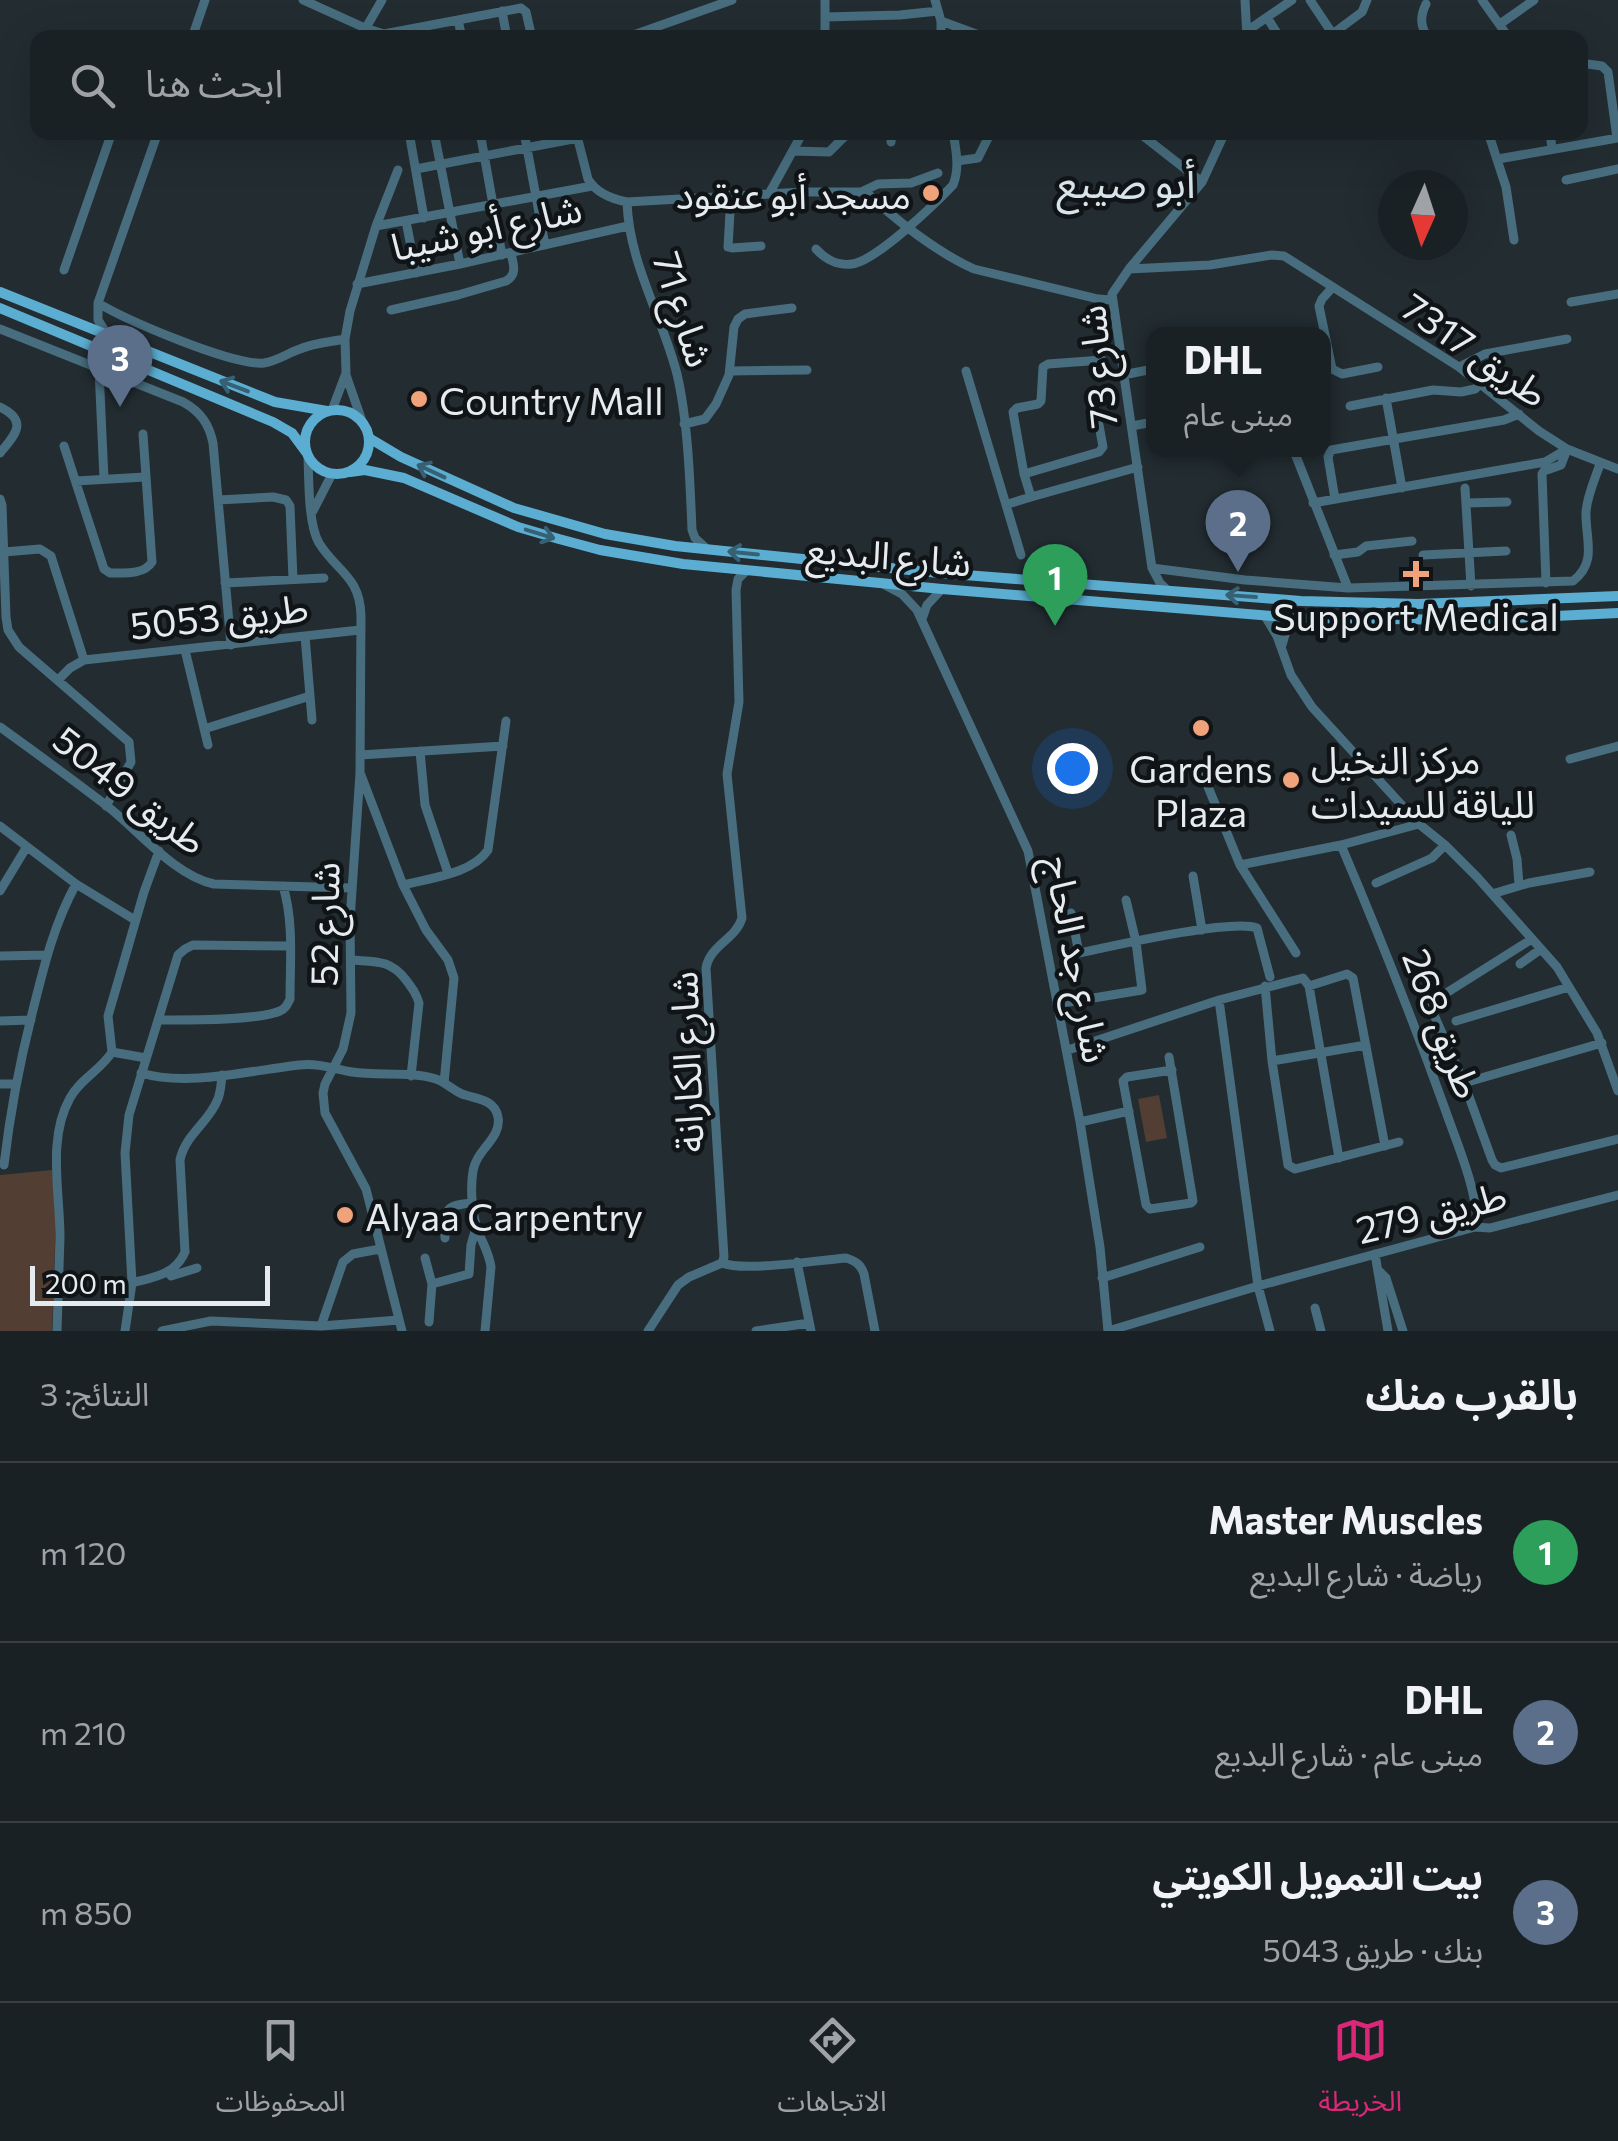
<!DOCTYPE html>
<html lang="ar">
<meta charset="utf-8">
<style>
:root{--surface:#1a2125;--page:#272e32;--text:#f1f3f6;--muted:#9fa3a7;--line:#383e42;--accent:#db2777}
body{margin:0;font-family:Commissioner,"Noto Sans Arabic",sans-serif;background:var(--page);color:var(--text);direction:rtl}
.compass{position:absolute;left:1378px;top:170px;width:90px;height:90px;border-radius:50%;background:var(--surface);box-shadow:0 10px 40px #0002;rotate:183deg}
.scale{position:absolute;left:30px;bottom:25px;width:240px;box-sizing:border-box;padding-left:10px;border:5px solid #e5ebef;border-top:0;font-size:28px;line-height:35px;white-space:nowrap;color:#e5ebef;-webkit-text-stroke:8px #101416;paint-order:stroke}
.you{position:absolute;left:1072px;top:768px;width:35px;height:35px;margin:-25px;border:8px solid #fff;border-radius:50%;background:#1a73e8;box-shadow:0 0 0 15px #1a73e833}
.badge{display:grid;place-items:center;width:65px;height:65px;border-radius:50%;background:var(--accent);color:#fff;font-size:32px;font-weight:700}
.pin{position:absolute;translate:-50% -82px;filter:drop-shadow(0 2px 5px #0008)}
.pin::after{content:'';position:absolute;top:52px;width:35px;height:30px;background:inherit;clip-path:polygon(0 0,100% 0,50% 100%)}
.popup{position:absolute;left:1146px;top:327px;width:185px;height:130px;box-sizing:border-box;display:grid;place-content:center;border-radius:20px;background:var(--surface);filter:drop-shadow(0 2px 8px #0005);font-size:32px;white-space:nowrap;color:var(--muted)}
.popup b{font-size:38px;color:var(--text)}
.popup::after{content:'';position:absolute;left:50%;top:100%;margin-left:-20px;border:20px solid transparent;border-top-color:var(--surface)}
.list{margin:0;padding:0;list-style:none}
h2{display:flex;justify-content:space-between;align-items:center;height:130px;margin:0;padding:0 40px;font-size:42px}
h2 small{font-size:32px;font-weight:400;color:var(--muted)}
.list li{display:grid;grid-template-columns:65px 1fr auto;gap:30px;align-items:center;box-sizing:border-box;height:180px;padding:0 40px;border-top:2px solid var(--line)}
.list b{display:block;font-size:38px;white-space:nowrap}
.list p{margin:0;font-size:32px;white-space:nowrap;color:var(--muted)}
.list em{font-size:32px;font-style:normal;color:var(--muted)}
.icon{flex:none;width:55px;height:55px;fill:none;stroke:currentColor;stroke-width:2;stroke-linecap:round;stroke-linejoin:round}
.map{position:relative;flex:none;width:1618px;height:1331px;overflow:hidden;direction:ltr}
.search{position:absolute;background:var(--surface);box-shadow:0 10px 40px #0002;left:30px;right:30px;top:30px;height:110px;display:flex;align-items:center;gap:25px;box-sizing:border-box;padding:0 35px;border-radius:20px;color:var(--muted);font-size:38px}
.sheet{height:670px;background:var(--surface)}
nav{display:flex;justify-content:space-around;align-items:center;box-sizing:border-box;height:140px;border-top:2px solid var(--line);background:var(--surface);font-size:28px;color:var(--muted)}
nav a{display:grid;justify-items:center;gap:5px}
nav .on{color:var(--accent)}
.map>svg:first-child{display:block}
</style>
<div class="map">
<svg width="1618" height="1331" viewBox="0 0 1618 1331">
<rect width="100%" height="100%" fill="#222c31"/>
<path fill="#533e33" d="M1159,1095L1167,1138L1146,1142L1138,1099Z
M52,1170L56,1216L52,1331H0V1175Z"/>
<g fill="none" stroke-linecap="round" stroke-linejoin="round">
<path stroke="#476d7e" stroke-width="9" d="M303,0L365,28L384,34L521,8L526,12L532,38
M935,0L941,21V38
M1245,0L1247,38
M1310,0L1332,33
M1482,0L1509,38
M1426,4C1420,16 1420,26 1428,38
M502,11L507,38
M825,17L900,15L938,11
M1268,19L1280,38
M458,20L462,38
M941,21L987,38
M1500,24L1534,0
M1247,31L1292,0
M192,38L205,0
M360,38L382,0
M625,38L732,0
M825,38V0
M1033,38L1044,36L1053,38
M1327,38L1362,12L1367,0
M1580,63L1602,66L1608,72L1617,138
M409,132L424,218
M434,132L460,264
M480,132L502,255
M524,132L545,245
M576,132L588,179C596,193 612,199 627,202L804,192H861L878,184L911,183L938,173
M1138,132L1202,182
M1488,132L1506,187L1514,240
M1550,132L1552,149
M891,142L892,132
M794,151L829,152L849,132
M1498,159L1618,138
M957,161L978,158L991,132
M416,169L578,138
M1566,180L1618,169
M865,191C894,219 938,253 974,269L1098,299L1111,300
M769,194L803,132
M731,195L728,247L732,248L761,246
M627,202C629,263 662,316 677,374C688,421 690,482 692,530L695,538L707,549
M406,221L416,273
M376,226L592,186
M816,249C825,259 838,266 852,264C876,261 935,204 953,185C960,168 956,150 953,132
M1129,269L1210,265L1272,255L1284,256L1459,367L1539,431L1567,449L1618,469
M64,270L112,132
M357,284L460,264L628,226
M1332,288L1322,299L1319,306L1332,369L1342,374L1378,367
M1571,302L1618,294
M98,303C126,320 233,366 264,363C277,361 288,353 300,349C314,343 330,342 345,339
M391,310L458,295L506,281C518,274 513,264 511,253
M0,329L183,402C201,412 209,424 213,443L231,645
M108,336L98,320V303L158,132
M1459,367L1485,354L1567,339
M99,369L104,479
M730,371L807,370
M966,371L1021,555
M346,375L362,421
M1123,375L1153,369
M1386,398L1402,488
M1350,406L1433,390L1461,392L1475,389L1481,383
M0,407C29,421 15,435 0,453
M332,410L346,373L345,339L350,311L376,226L398,170
M684,424L705,419L716,404L729,375L734,327L738,319L745,314L792,308
M1132,426L1153,422
M64,446L104,569L110,573C124,573 144,575 152,562L143,434
M1294,451L1348,588
M308,458C309,480 308,524 319,543C337,572 360,576 361,616L360,773L350,920L351,1013L343,1049L325,1084L323,1093L325,1113L366,1189L402,1331
M1024,474L1099,452L1103,447L1099,425
M76,481L145,477
M1465,488L1471,586
M1031,497L1138,467
M0,499L2,505L6,617L8,630L19,647L129,742L131,762L106,806
M1335,499L1328,457L1331,450L1504,420L1519,414
M218,500L273,497L286,500L290,506L293,579
M1313,503L1545,462L1567,449
M1466,503L1507,502
M1008,504L1031,497L1024,474L1013,412L1017,408L1038,404L1041,401L1043,367L1048,364L1102,360
M313,511L332,474
M4,552L40,549L51,556L84,660
M1334,555L1358,552L1366,546L1412,541
M1423,555L1506,551
M1152,568L1245,580L1348,588L1573,581C1598,562 1585,538 1586,512C1587,496 1595,479 1600,464
M225,583L324,578
M1546,583L1542,474L1544,471L1561,465L1566,452
M885,585L902,594L917,610L1028,851L1080,1122L1100,1247L1108,1331
M1168,591L1160,583L1152,568L1112,294L1129,269L1202,182L1225,132
M1265,616L1277,636L1291,675L1312,707L1419,824L1445,845L1477,877L1557,967L1597,1033L1618,1091
M922,619L927,605L942,589
M305,636L312,720
M1282,645L1286,631L1297,618
M185,650L208,745
M58,680L70,668L84,660L360,630
M0,727C36,753 72,779 107,806C138,830 175,876 214,884L352,888
M204,729L310,696
M420,751L425,805L448,873
M360,755L503,746
M1570,759L1618,746
M361,775L403,885L426,930L448,960L454,978L444,1083
M1204,777L1240,865L1296,953
M0,826L76,884L135,920
M1511,835L1517,859L1519,885
M1341,845C1378,932 1413,1020 1445,1109C1454,1136 1482,1200 1475,1227
M1240,865L1341,845L1419,824
M1193,876L1202,930
M1376,883L1432,858L1445,845
M403,885C430,878 472,874 488,850L506,721
M0,891L26,848
M1492,894L1529,883L1590,872
M1071,913L1079,953
M1532,939L1432,1002L1431,1008L1464,1083L1602,1043
M1070,955C1104,948 1231,918 1257,928L1270,977
M0,956L47,955
M351,960C375,962 390,959 406,980C412,988 416,993 419,1003L411,1076
M1520,964L1541,949
M1265,986L1272,1061L1288,1165L1295,1169L1399,1142
M1309,986L1347,974L1353,978L1385,1146
M1219,1000L1258,1286L1270,1331
M1057,1004L1142,990L1136,942L1126,900
M159,1020C186,1020 257,1021 280,1011C286,1008 287,1005 290,999C290,962 294,922 283,886
M0,1021L31,1020
M1456,1021L1569,987
M1068,1050L1219,1000L1303,978L1309,986L1339,1158
M112,1052L146,1058
M1169,1057L1193,1201L1191,1203L1150,1209L1146,1205L1123,1081L1127,1077L1172,1070
M1272,1061L1366,1045
M141,1073C188,1087 252,1070 300,1065C319,1063 334,1069 352,1072C378,1076 412,1071 436,1079C445,1082 453,1090 462,1094C476,1099 495,1099 498,1117C502,1138 476,1150 473,1171C470,1189 472,1214 478,1231C483,1244 489,1253 491,1267L485,1331
M1464,1083L1492,1160L1495,1165L1501,1168L1618,1139
M0,1084H16
M1080,1122L1129,1111
M4,1165C10,1112 20,1061 33,1010C44,966 54,924 76,884
M376,1227L414,1224
M445,1238C444,1210 444,1205 473,1203
M1375,1254L1388,1331
M425,1258L432,1284
M797,1262L811,1331
M722,1263C744,1272 819,1260 846,1258C856,1261 861,1265 864,1274L875,1331
M1379,1271L1386,1278L1403,1331
M171,1276L197,1268
M1102,1278L1200,1247
M132,1283L125,1153L129,1115L178,955L185,949L193,945L290,946
M1315,1308L1321,1331
M429,1322L432,1284L469,1274L471,1245L476,1228
M321,1326L343,1262L353,1254L380,1249
M57,1331C58,1300 59,1268 60,1237C60,1192 47,1139 70,1098C80,1079 101,1070 112,1052L108,1016L144,892L159,851
M125,1331L132,1283C154,1277 175,1275 185,1252L180,1160C185,1135 208,1123 217,1101C221,1093 221,1084 222,1075
M162,1331L211,1321L321,1326L399,1320
M648,1331L678,1285L689,1277L722,1263L724,1257L706,968C710,945 736,939 742,918L727,774L739,702L736,590L738,579L746,571
M756,1331L809,1323
M1108,1331L1258,1286L1475,1227L1490,1228L1618,1195"/>
<path stroke="#5baed1" stroke-width="10" d="M0,292L275,402L327,411
M0,308L273,422L292,433L306,452
M305 442a32 32 0 1 1 64 0a32 32 0 1 1-64 0Z
M369,438L401,457L514,508L605,534L675,546L939,573L1301,601L1418,604L1618,596
M350,472L365,470L404,478L518,527L559,539L600,550L683,564L942,589L1297,618L1470,620L1618,613"/>
</g>
<defs><path id="oneway-shaft" d="M-6 0H5M1.5-3L5.5 0L1.5 3" fill="none" stroke-width="1.6" stroke-linecap="round" stroke-linejoin="round" transform="scale(2.5)"/></defs>
<g stroke="#366174">
<use href="#oneway-shaft" transform="translate(234 386) rotate(-159)"/>
<use href="#oneway-shaft" transform="translate(431 471) rotate(-155)"/>
<use href="#oneway-shaft" transform="translate(540 534) rotate(17)"/>
<use href="#oneway-shaft" transform="translate(743 553) rotate(-174)"/>
<use href="#oneway-shaft" transform="translate(1241 596) rotate(-176)"/>
</g>
<g fill="#f0a27a" stroke="#101416" stroke-width="4">
<circle cx="931" cy="193" r="10"/>
<circle cx="419" cy="399" r="10"/>
<path d="M1411 559h10v10h10v10h-10v10h-10v-10h-10v-10h10z"/>
<circle cx="1201" cy="728" r="10"/>
<circle cx="1291" cy="780" r="10"/>
<circle cx="345" cy="1215" r="10"/>
</g>
<g text-anchor="middle" dominant-baseline="central" stroke-width="9" stroke-linejoin="round" paint-order="stroke">
<g font-size="38" fill="#e5ebef" stroke="#101416" text-anchor="start">
<text x="911" y="193" text-anchor="end">مسجد أبو عنقود</text>
<text x="439" y="399">Country Mall</text>
<text x="1416" y="615" text-anchor="middle">Support Medical</text>
<text x="1311" y="758">مركز النخيل<tspan x="1311" dy="44">للياقة للسيدات</tspan></text>
<text x="1201" y="767" text-anchor="middle">Gardens<tspan x="1201" dy="44">Plaza</tspan></text>
<text x="365" y="1215">Alyaa Carpentry</text>
</g>
<g font-size="38" fill="#e5ebef" stroke="#101416">
<text transform="translate(486 226) rotate(-12)">شارع أبو شيبا</text>
<text transform="translate(685 309) rotate(72)">شارع 71</text>
<text transform="translate(1476 349) rotate(35)">طريق 7317</text>
<text transform="translate(1096 367) rotate(-96)">شارع 73</text>
<text transform="translate(889 554) rotate(5)">شارع البديع</text>
<text transform="translate(219 615) rotate(-6)">طريق 5053</text>
<text transform="translate(131 789) rotate(38)">طريق 5049</text>
<text transform="translate(323 924) rotate(-89)">شارع 52</text>
<text transform="translate(1079 959) rotate(79)">شارع جد الحاج</text>
<text transform="translate(1444 1023) rotate(69)">طريق 268</text>
<text transform="translate(685 1062) rotate(-92)">شارع الكارانة</text>
<text transform="translate(1431 1211) rotate(-14)">طريق 279</text>
</g>
<g font-size="42" fill="#d7e4ea" stroke="#101416">
<text x="1126" y="181">أبو صيبع</text>
</g>
</g>
</svg>
<svg class="compass" viewBox="-18 -18 36 36"><path d="M0-13l5 13h-10z" fill="#e53935"/><path d="M0 13l5-13h-10z" fill="#9fa3a7"/></svg>
<div class="scale">200 m</div>
<div class="you"></div>
<div class="pin badge" style="left:1055px;top:626px;background:#2e9e5b">1</div>
<div class="pin badge" style="left:1238px;top:572px;background:#5c6f8a">2</div>
<div class="popup"><b>DHL</b>مبنى عام</div>
<div class="pin badge" style="left:120px;top:407px;background:#5c6f8a">3</div>
<div class="search"><svg class="icon" aria-label="search" viewBox="0 0 24 24"><circle cx="10" cy="10" r="6"/><path d="M15 15l6 6"/></svg>ابحث هنا</div>
</div>
<section class="sheet">
<h2>بالقرب منك<small>النتائج: 3</small></h2>
<ul class="list">
<li><span class="badge" style="background:#2e9e5b">1</span><div><b>Master Muscles</b><p>رياضة · شارع البديع</p></div><em>120 m</em></li>
<li><span class="badge" style="background:#5c6f8a">2</span><div><b>DHL</b><p>مبنى عام · شارع البديع</p></div><em>210 m</em></li>
<li><span class="badge" style="background:#5c6f8a">3</span><div><b>بيت التمويل الكويتي</b><p>بنك · طريق 5043</p></div><em>850 m</em></li>
</ul>
</section>
<nav>
<a class="on"><svg class="icon" aria-label="map" viewBox="0 0 24 24"><path d="M3 6l6-2 6 2 6-2v14l-6 2-6-2-6 2zM9 4v14M15 6v14"/></svg>الخريطة</a>
<a><svg class="icon" aria-label="directions" viewBox="0 0 24 24"><path d="M12 3l9 9-9 9-9-9zM9 14v-3h6M13 9l2 2-2 2"/></svg>الاتجاهات</a>
<a><svg class="icon" aria-label="saved" viewBox="0 0 24 24"><path d="M7 4h10v16l-5-4-5 4z"/></svg>المحفوظات</a>
</nav>
